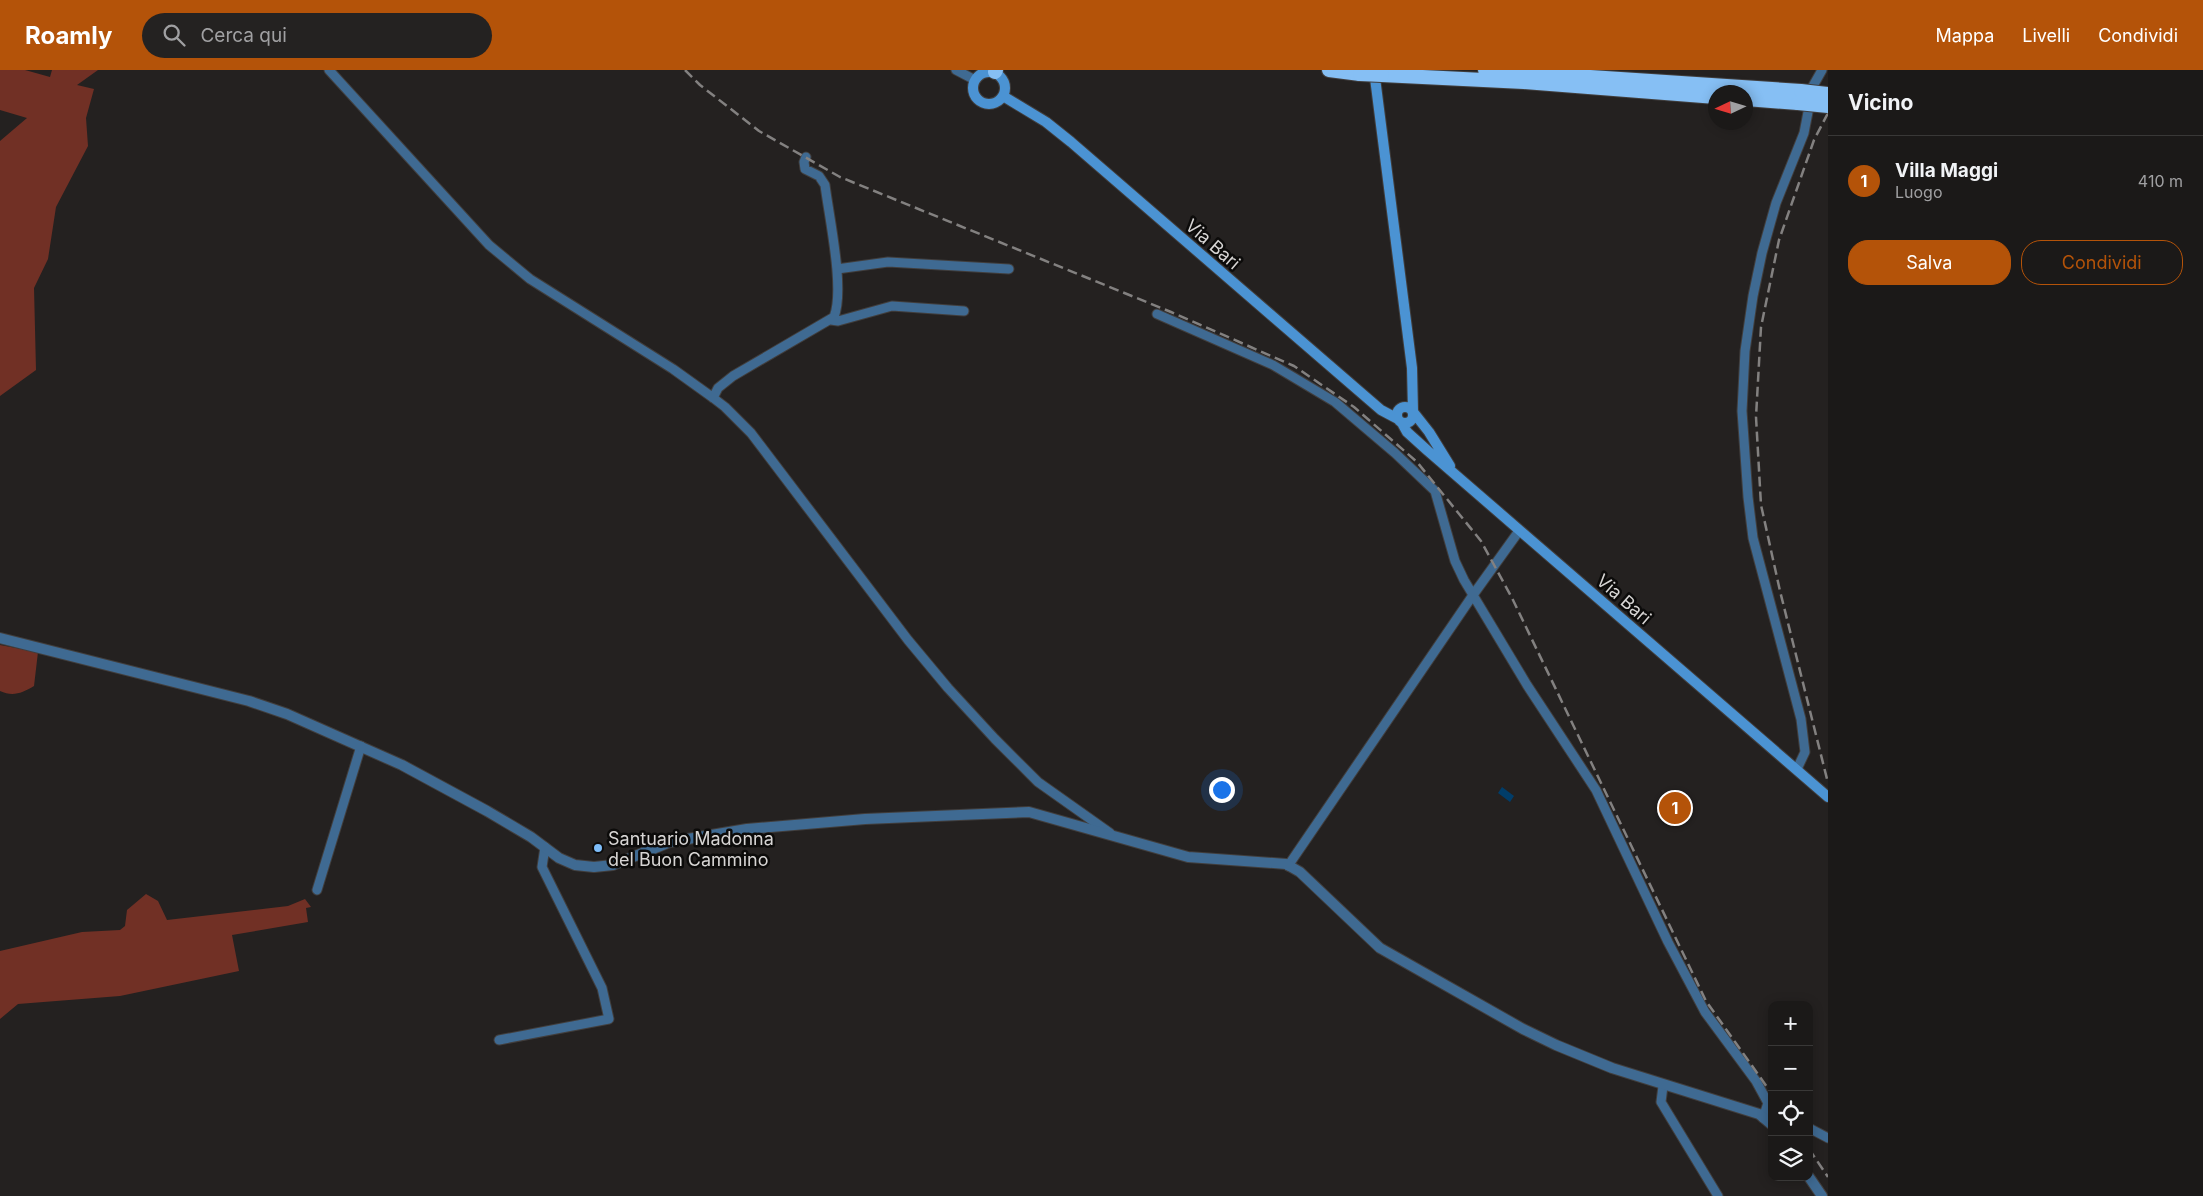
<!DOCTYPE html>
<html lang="it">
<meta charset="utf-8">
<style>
:root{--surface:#1b1918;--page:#242221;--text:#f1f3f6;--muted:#a0a0a2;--line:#393837;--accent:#b45309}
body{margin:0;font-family:Inter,sans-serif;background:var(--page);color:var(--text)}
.controls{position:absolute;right:15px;bottom:15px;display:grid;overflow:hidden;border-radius:10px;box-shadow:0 2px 12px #0003}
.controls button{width:45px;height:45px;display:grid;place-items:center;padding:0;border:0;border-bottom:1px solid var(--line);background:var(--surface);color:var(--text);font:25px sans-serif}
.compass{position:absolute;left:1708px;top:15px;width:45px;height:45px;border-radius:50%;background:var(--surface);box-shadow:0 2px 12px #0003;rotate:266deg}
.you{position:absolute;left:1221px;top:719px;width:18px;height:18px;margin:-12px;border:4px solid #fff;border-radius:50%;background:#1a73e8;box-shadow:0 0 0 8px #1a73e833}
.badge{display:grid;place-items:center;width:32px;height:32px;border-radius:50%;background:var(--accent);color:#fff;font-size:16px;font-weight:700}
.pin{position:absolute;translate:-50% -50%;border:2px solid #fff;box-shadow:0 1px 5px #0006}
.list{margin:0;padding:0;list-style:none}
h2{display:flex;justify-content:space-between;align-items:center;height:65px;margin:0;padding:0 20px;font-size:21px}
h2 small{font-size:16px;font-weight:400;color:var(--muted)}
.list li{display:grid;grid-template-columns:32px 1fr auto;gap:15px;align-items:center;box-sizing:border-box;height:90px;padding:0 20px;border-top:1px solid var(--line)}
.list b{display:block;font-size:19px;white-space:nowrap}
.list p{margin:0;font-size:16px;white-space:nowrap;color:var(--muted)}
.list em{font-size:16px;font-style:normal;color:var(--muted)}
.actions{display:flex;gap:10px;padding:15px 20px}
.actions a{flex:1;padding:11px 0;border:1px solid var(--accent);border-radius:20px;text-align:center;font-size:18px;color:var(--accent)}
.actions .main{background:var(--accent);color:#fff}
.icon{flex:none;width:28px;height:28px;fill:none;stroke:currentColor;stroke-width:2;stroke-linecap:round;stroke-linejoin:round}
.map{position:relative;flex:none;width:1828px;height:1126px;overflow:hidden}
header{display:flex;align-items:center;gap:30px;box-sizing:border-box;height:70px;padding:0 25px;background:var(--accent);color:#fff}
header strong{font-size:24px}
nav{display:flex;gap:28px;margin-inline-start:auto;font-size:18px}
.search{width:350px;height:45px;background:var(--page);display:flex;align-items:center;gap:12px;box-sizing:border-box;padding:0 18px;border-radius:28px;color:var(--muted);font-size:19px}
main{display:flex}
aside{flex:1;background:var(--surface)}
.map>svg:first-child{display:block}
</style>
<header>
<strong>Roamly</strong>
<div class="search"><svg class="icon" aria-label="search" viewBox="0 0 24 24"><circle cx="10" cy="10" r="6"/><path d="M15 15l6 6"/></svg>Cerca qui</div>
<nav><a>Mappa</a><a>Livelli</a><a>Condividi</a></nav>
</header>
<main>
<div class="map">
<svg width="1828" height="1126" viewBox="0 0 1828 1126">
<rect width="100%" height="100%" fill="#242120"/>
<path fill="#713025" d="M0,0H25L50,7L52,0H98L77,15L94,19L86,48L88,76L56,137L48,189L34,218L36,300L0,326V71L27,48L0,40Z
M0,575L38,582L34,616C22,623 13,627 0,621Z
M146,824L158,831L167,850L288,836L305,829L311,837L306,838L308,852L232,865L239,901L120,926L18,934L0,949V881L82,862L120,860L125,856L127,840Z"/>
<path fill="#013d69" d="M1502,717L1514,726L1510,732L1498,723Z"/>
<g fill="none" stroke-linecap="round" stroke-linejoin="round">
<defs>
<path id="minor" d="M329,0L489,175L530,209L673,299L712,327L725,337L751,363L908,570L948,618L995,669L1038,712L1110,763
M956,0L975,10
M837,199L888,192L1009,199
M1157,244L1273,295L1335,332L1395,383L1435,421L1455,491L1464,510L1527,615L1596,720L1668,872L1705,942L1756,1011L1768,1033L1763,1048
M831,250L838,251L892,236L964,241
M713,328L718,318L733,306L834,247C845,219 829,147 825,115L819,106L805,99L804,92L806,87
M1797,699L1805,682L1801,649L1753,468L1748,427L1742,341L1745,281L1753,226L1762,183L1776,133L1804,63L1813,16L1822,0
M1288,796L1473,525L1519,461
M317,820L361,676
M499,970L609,949L602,918L542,797L545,777
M1663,1016L1661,1032L1718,1126
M1809,1058L1828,1068"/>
<path id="tertiary" d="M0,568L249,631L287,644L402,695L487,741L531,767L559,788L575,795L594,797L613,795L670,772L747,759L865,749L1029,742L1188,787L1286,794L1300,802L1380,878L1523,959L1556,975L1612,998L1759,1044L1772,1055
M1809,1107L1822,1126"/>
<path id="secondary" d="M1374,0L1412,298L1413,341
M973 18a16 16 0 1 1 32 0a16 16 0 1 1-32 0Z
M1003,26L1046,52L1071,72L1381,340L1398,349
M1397 345a8 8 0 1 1 16 0a8 8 0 1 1-16 0Z
M1414,343L1429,362L1450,396
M1402,353L1407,362L1428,381L1828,727"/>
<path id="trunk" d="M1329,0L1360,4
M1485,0L1801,21
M995,2L996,0
M1382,5L1524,12L1716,27
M1746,29L1798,33"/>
</defs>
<use href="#minor" stroke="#413e3d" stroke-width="11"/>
<use href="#tertiary" stroke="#413e3d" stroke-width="12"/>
<use href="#secondary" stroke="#413e3d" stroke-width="12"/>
<use href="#trunk" stroke="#413e3d" stroke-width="16"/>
<use href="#minor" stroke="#3f6a92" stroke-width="9"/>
<use href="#tertiary" stroke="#3f6a92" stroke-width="10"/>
<use href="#secondary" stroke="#4b93d3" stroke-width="10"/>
<use href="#trunk" stroke="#86bff4" stroke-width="14"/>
<path stroke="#838180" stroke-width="2.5" stroke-dasharray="10 5" stroke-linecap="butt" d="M685,0L700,15L759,61L840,107L1171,242L1294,296L1354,337L1417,392L1481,471L1512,528L1706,931L1772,1024
M1828,43L1814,70L1779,170L1761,257L1756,347L1761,435L1780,521L1828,713
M1809,1079L1828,1107"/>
<defs>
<path id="trunk-bridge" d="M1360,4L1382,5
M1801,21L1828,24
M1798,33L1828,36"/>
</defs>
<use href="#trunk-bridge" stroke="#413e3d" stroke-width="16" stroke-linecap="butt"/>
<use href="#trunk-bridge" stroke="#86bff4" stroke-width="14"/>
</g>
<circle fill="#7ebdf9" stroke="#0c0b0a" stroke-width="2" cx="598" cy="778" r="5"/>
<g text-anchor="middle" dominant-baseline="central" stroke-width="5" stroke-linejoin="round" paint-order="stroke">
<g font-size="18" fill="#d7d5d4" stroke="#0c0b0a">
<text transform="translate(1213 174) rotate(41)">Via Bari</text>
<text transform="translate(1624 529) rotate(41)">Via Bari</text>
</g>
<g font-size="18" fill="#d7d5d4" stroke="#0c0b0a" text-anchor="start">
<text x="608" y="768">Santuario Madonna<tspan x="608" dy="21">del Buon Cammino</tspan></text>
</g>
</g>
</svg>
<div class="controls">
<button>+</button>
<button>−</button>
<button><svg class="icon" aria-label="locate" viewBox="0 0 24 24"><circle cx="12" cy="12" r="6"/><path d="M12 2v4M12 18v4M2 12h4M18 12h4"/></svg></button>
<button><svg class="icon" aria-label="layers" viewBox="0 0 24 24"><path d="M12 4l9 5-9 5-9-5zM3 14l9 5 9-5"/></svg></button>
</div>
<svg class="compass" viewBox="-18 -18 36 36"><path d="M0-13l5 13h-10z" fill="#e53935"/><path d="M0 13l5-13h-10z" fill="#a0a0a2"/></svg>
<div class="you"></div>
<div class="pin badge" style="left:1675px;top:738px">1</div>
</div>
<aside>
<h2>Vicino<small></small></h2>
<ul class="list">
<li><span class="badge">1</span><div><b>Villa Maggi</b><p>Luogo</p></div><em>410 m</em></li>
</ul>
<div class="actions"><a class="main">Salva</a><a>Condividi</a></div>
</aside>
</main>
